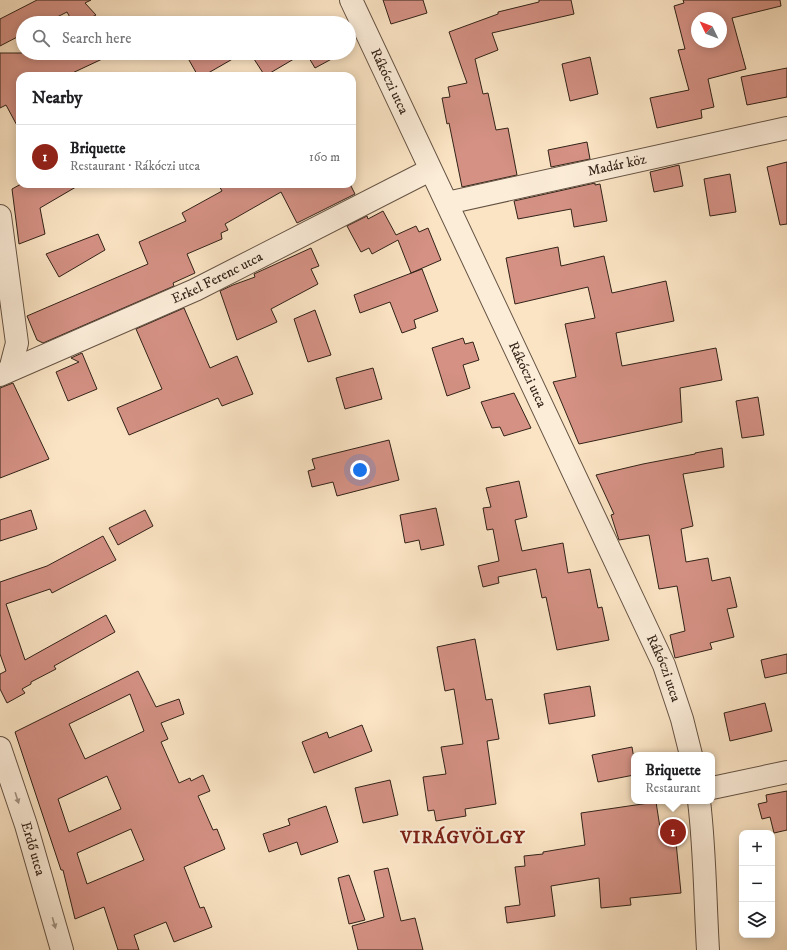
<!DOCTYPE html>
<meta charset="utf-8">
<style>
:root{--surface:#fff;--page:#f6f6f6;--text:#202124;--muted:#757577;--line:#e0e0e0;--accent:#8f2418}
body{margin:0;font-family:"IM FELL DW Pica",serif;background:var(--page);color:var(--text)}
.controls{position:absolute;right:12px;bottom:12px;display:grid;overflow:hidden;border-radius:8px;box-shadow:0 2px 10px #0003}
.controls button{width:36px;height:36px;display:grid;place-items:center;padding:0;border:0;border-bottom:1px solid var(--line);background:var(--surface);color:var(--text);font:20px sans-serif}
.compass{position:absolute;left:691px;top:12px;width:36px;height:36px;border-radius:50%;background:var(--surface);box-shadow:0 2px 10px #0003;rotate:313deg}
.you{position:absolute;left:360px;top:470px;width:14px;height:14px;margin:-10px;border:3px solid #fff;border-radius:50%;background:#1a73e8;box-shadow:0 0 0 6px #1a73e833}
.badge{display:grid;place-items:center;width:26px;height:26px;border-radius:50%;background:var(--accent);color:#fff;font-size:13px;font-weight:700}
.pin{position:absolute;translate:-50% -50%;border:2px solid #fff;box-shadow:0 1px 4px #0006}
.popup{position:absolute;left:631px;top:752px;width:84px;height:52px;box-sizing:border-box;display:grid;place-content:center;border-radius:8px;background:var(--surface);filter:drop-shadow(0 1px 3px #0005);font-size:13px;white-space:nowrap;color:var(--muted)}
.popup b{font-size:15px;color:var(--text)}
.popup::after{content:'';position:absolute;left:50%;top:100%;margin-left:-8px;border:8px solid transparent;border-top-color:var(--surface)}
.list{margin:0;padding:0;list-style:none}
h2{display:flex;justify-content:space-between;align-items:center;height:52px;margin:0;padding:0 16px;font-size:17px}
h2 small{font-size:13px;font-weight:400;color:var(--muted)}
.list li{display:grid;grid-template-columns:26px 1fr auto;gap:12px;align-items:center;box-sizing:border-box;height:64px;padding:0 16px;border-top:1px solid var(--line)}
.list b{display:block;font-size:15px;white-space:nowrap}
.list p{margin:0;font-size:13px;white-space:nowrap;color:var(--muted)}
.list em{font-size:13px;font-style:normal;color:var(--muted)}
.icon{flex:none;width:22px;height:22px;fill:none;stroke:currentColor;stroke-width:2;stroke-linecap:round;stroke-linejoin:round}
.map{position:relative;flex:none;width:787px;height:950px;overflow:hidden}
.search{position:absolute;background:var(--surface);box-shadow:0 2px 10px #0003;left:16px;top:16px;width:340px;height:44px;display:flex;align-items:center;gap:10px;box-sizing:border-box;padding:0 14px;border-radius:22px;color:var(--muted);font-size:15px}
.panel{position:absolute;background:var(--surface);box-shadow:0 2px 10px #0003;left:16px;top:72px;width:340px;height:116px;border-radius:12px}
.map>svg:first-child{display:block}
</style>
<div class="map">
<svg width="787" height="950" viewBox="0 0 787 950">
<rect width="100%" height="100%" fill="#fbe4c4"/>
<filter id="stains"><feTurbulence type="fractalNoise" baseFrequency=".005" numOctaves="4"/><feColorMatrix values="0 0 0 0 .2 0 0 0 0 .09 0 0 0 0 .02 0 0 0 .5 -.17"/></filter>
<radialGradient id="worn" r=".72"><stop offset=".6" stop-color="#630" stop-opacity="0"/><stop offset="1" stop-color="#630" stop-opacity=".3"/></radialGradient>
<path fill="#d49184" stroke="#322218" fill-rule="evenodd" d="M37,0H91L85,3L96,15L80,23H73L67,12L45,23H23V34L0,46V19Z
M383,0H423L427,13L391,24Z
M539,0H571L574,14L492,33L498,50L475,59L483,94L488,93L496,130L508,128L517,175L462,187L449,123L447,124L442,98L450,97L448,87L467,83L449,32L498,14V12L539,2Z
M683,0H780L781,6L732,18L746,69L708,79L714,107L701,110L702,118L657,128L650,98L689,90L678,50L685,49L674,6L684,3ZM697,18H721V42H697Z
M0,53H115L66,76H20V131L6,105L0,108Z
M185,53H243L203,76H198Z
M257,53H304L265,76L252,56Z
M306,53H338L339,55L315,68Z
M590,57L598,94L570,101L562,64Z
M787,68V97L747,105L741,77Z
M587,142L590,159L551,167L548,150Z
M787,162V224L780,225L767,167Z
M679,165L683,186L654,192L650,172Z
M730,174L736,212L710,216L704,179Z
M595,183V185L600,184L607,221L574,227L571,209L518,219L514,201Z
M21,184H81L40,208L45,234L19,244L12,189Z
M218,184H350L355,194L297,223L281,192L225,224L228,230L221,233L222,239L187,254L195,273L173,283L174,286L43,343L37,340L27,316L148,264L139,242L186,221L182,213L222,191Z
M383,211L396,235L416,226L419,232L428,228L441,260L411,273L398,240L372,254L369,248L361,252L347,226L367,216L368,219Z
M98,234L105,250L59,277L46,254Z
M558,247L561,266L604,256L612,293L666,281L674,321L616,333L622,366L716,348L722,380L680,388L682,422L579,444L553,382L576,377L565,324L595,318L588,287L515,304L506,258Z
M311,248L319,266L311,269L318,284L271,309L277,322L237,340L220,291L233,285L255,277L254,274Z
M422,269L438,311L414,320L416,328L402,333L390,302L360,313L354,295Z
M184,308L210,368L237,356L253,394L222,406L218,398L129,435L117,408L162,389L136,329Z
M315,310L331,355L308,362L294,319Z
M463,338L465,344L473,342L479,360L463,365L470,388L447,396L432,348Z
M82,353L97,389L68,401L56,372L79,362L71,358Z
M373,368L382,399L345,409L336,378Z
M13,383L49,459L0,478V388Z
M514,393L531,428L504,436L500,427L492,428L481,402Z
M758,397L764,435L742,438L736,401Z
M389,440L399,480L337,496L333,482L312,487L308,471L315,469L312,459Z
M722,448L724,467L683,474L693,526L681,529L686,562L708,558L712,581L730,577L737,607L727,609L734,637L710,643L712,649L675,658L670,635L685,631L677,586L659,589L649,535L619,540L611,515L614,514L596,475L643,464L695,454V453Z
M519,481L527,517L515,520L522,551L563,543L568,573L590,569L598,608L602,607L609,640L557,650L546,597L542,598L536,569L498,577L499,583L483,587L478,566L499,561L493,529L487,530L483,508L491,507L486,488Z
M436,508L444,545L421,550L419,540L405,543L400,515Z
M31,510L37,529L0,541V520Z
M145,510L153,526L118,545L109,528Z
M103,536L116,560L52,593L50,589L6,604L25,660L106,615L115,632L54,666L56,669L31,682V684L22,689L25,693L7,703L0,689V674L6,671L0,654V582L47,566Z
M475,639L486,700L492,699L499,739L487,741L496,804L465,809L466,816L436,821L434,810L428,811L423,777L446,774L441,747L463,744L454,689L445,691L437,647Z
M787,654V673L765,678L761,660Z
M138,671L156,707L179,699L184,714L161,723L168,739L161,742L179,783L190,778L191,781L203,775L210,791L198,796L213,830L217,829L225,849L184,867L200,908L204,907L212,927L174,942L166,922L134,935L139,950H118L104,907L75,919L63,870H61L15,732ZM130,694L144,731L85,759L69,724ZM107,776L121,809L69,832L58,799ZM131,829L144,860L87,884L77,853Z
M590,686L595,716L549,724L544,694Z
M765,703L772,731L730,741L724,713Z
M362,725L372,751L314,773L302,742L327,732L329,738Z
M632,747L634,759V775L598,782L592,755Z
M390,780L398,815L363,823L355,788Z
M787,791V830L774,833L770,817L762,819L758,804L767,802L766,795Z
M656,802L661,834L675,832L681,893L630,898L631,905L601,908L599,878L551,886L555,916L507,923L505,907L520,905L515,867L525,866L524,856L543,854V852L585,845L581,813Z
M326,806L338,842L301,855L297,842L269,852L263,834L290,825L288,819Z
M388,868L401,921L415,918L423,950H358L352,926L384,917L374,871Z
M349,875L365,920L349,924L338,878Z"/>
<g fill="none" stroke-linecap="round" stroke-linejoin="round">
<defs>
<g id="minor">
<path id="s1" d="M351,0L664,665L682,719L691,755"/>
<path id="s2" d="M447,203L787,128"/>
<path d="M0,216L17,343L10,370"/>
<path id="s3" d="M0,375L195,290L430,170"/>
<path id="s4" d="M0,748L26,825L62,950"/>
<path d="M712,788L787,772"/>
<path d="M699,801C705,850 705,900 708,950"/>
</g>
</defs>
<use href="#minor" stroke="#645243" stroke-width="24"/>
<use href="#minor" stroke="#fcedd9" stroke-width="22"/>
</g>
<defs><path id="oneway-solid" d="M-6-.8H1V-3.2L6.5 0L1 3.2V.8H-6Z"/></defs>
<g fill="#a19282">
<use href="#oneway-solid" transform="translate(17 798) rotate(72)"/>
<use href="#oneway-solid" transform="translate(54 923) rotate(74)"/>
</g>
<g text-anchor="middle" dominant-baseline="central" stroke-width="4" stroke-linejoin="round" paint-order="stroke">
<g font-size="14" fill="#322218" stroke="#fcedd9">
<text stroke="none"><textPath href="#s1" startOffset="90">Rákóczi utca</textPath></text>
<text stroke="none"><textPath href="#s2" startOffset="174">Madár köz</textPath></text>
<text stroke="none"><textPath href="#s3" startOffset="238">Erkel Ferenc utca</textPath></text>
<text stroke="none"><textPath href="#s1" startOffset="414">Rákóczi utca</textPath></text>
<text stroke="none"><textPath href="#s1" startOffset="738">Rákóczi utca</textPath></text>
<text stroke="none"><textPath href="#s4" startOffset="106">Erdő utca</textPath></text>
</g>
<g font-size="18" font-weight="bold" letter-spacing="1" fill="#7a1f14" stroke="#fcedd9">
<text x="463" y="838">VIRÁGVÖLGY</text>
</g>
</g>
<rect width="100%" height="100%" filter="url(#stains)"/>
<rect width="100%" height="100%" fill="url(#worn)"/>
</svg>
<div class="controls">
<button>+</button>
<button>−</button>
<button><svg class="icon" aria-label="layers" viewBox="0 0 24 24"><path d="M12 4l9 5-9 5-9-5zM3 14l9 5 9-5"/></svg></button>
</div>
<svg class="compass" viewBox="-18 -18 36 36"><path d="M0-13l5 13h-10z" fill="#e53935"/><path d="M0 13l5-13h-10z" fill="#757577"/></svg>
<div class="you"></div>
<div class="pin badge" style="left:673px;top:832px">1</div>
<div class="popup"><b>Briquette</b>Restaurant</div>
<div class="search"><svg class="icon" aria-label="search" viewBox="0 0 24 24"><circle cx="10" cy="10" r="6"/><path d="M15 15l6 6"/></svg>Search here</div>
<section class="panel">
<h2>Nearby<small></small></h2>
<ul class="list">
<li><span class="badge">1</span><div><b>Briquette</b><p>Restaurant · Rákóczi utca</p></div><em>160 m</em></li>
</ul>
</section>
</div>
